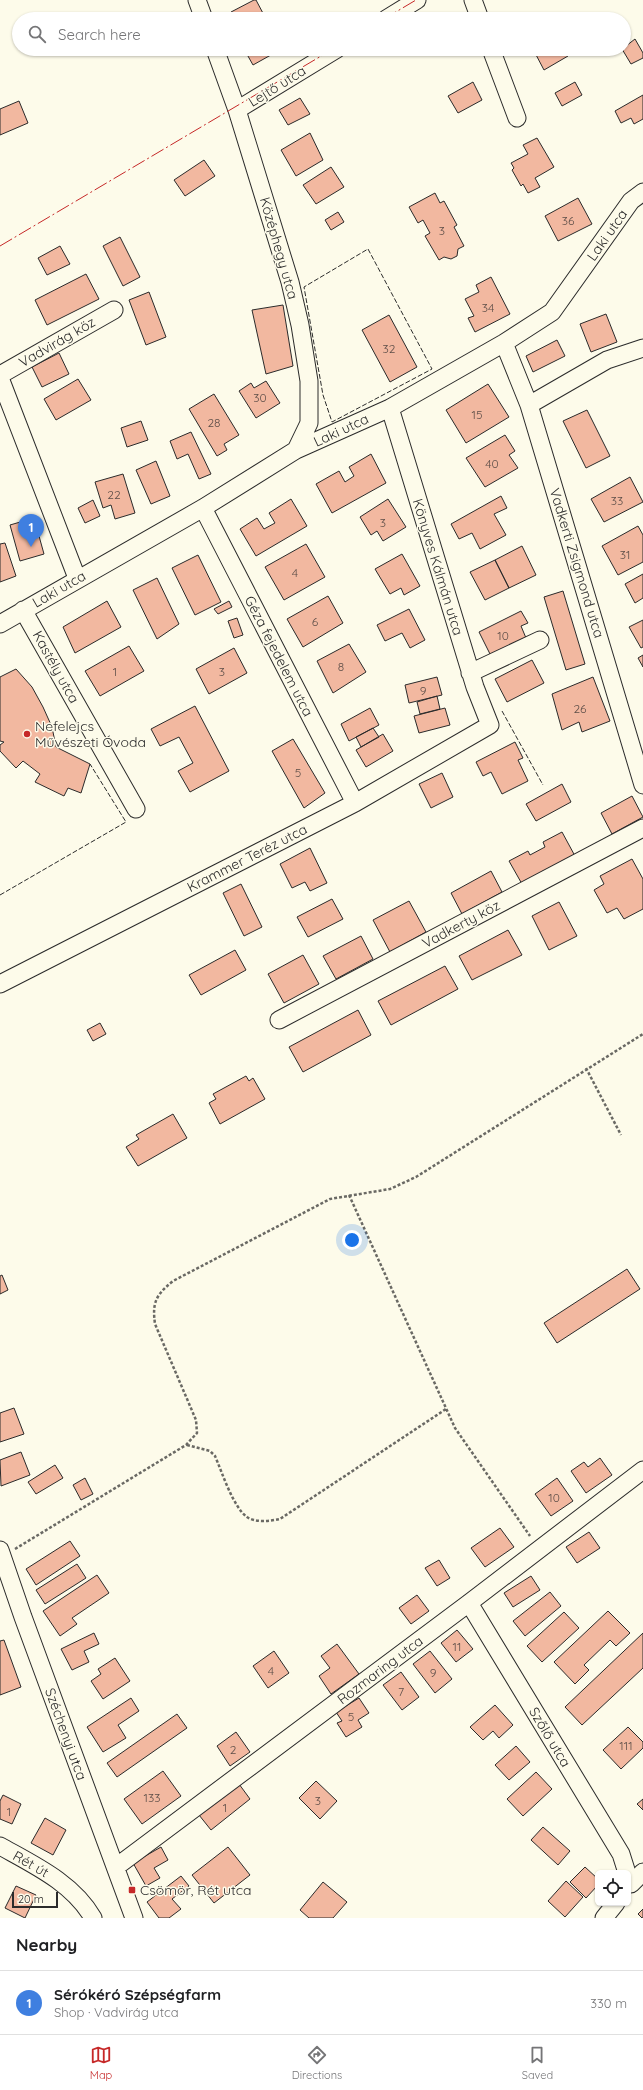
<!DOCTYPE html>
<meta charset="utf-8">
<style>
:root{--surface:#fff;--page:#f2f2f2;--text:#202124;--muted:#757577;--line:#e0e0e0;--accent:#c62828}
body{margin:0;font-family:Quicksand,sans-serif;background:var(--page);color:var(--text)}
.controls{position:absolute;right:12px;bottom:12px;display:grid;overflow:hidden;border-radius:6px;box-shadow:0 1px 3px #0004}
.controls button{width:36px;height:36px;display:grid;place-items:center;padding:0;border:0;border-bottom:1px solid var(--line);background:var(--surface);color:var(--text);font:20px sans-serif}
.scale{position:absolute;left:12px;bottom:10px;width:46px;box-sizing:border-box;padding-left:4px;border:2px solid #2b2b2b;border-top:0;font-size:11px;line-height:14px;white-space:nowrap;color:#2b2b2b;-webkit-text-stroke:3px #fdfbea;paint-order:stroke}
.you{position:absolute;left:352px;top:1240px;width:14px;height:14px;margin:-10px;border:3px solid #fff;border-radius:50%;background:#1a73e8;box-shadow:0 0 0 6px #1a73e833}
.badge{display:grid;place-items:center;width:26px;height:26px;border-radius:50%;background:var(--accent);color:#fff;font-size:13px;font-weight:700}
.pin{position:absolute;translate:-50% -33px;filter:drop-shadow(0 1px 2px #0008)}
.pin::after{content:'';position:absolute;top:21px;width:14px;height:12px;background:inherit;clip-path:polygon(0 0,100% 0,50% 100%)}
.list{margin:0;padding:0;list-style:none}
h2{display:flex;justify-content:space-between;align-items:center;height:52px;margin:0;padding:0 16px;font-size:17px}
h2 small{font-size:13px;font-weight:400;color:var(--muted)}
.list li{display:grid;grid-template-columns:26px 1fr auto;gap:12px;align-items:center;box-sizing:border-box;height:64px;padding:0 16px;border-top:1px solid var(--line)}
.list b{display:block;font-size:15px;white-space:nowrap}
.list p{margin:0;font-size:13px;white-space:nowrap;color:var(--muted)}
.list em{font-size:13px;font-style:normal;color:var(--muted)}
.icon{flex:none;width:22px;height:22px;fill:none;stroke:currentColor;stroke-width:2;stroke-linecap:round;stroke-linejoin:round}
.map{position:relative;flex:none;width:643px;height:1918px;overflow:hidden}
.search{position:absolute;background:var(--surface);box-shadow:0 1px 3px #0004;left:12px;right:12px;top:12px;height:44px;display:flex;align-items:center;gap:10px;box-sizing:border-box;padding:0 14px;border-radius:22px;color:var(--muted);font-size:15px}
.sheet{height:116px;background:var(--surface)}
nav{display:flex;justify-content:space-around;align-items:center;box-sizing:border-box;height:56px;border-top:1px solid var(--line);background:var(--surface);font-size:11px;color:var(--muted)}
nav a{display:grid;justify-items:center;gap:2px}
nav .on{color:var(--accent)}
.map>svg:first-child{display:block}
</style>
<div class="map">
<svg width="643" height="1918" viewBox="0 0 643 1918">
<rect width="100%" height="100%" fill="#fdfbea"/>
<path fill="#f2b8a0" stroke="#2b2b2b" d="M254,0H256L265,17L261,19H235L231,12Z
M635,39L643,53V58L631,64L622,49Z
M244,49H277L278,51L253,65Z
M537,49H564L568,56L544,70L534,51Z
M473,82L482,100L458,113L448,96Z
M575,82L582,95L562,106L555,93Z
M643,95V119L634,124L631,118L621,123L615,111Z
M300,98L310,114L288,125L279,110Z
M19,101L28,123L0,135V109Z
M310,133L323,160L296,176L281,150Z
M537,138L554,167L535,178L540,187L528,193L523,184L521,186L512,170L514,168L511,163L528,154L523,145Z
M204,160L215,176L185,196L174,180Z
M331,167L344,187L316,204L303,185Z
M435,193L440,203L444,201L457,225L454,227L464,246L458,249L457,256L451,259L444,257L439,260L425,236L430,233L423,220L418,223L409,207Z
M578,198L592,224L558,241L545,216Z
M338,212L344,222L331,230L325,220Z
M120,237L140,277L123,286L103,246Z
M60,246L70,264L47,275L38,258Z
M86,274L99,299L47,325L35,300Z
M491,277L510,314L475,332L468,318L474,316L465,299L479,292L476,285Z
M149,292L166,337L146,345L129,300Z
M283,305L293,366L266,374L252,310Z
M606,314L617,342L591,352L580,324Z
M389,315L417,367L390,382L362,330Z
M557,340L565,356L533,372L526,356Z
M59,353L69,374L42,387L32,367Z
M78,379L91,400L56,420L44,399Z
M266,381L280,403L256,418L239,391L251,383L254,388Z
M488,384L509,417L466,443L446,410Z
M214,394L239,435L224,444L227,450L217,456L189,409Z
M587,410L610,456L586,468L563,421Z
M141,421L148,440L127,447L121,428Z
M191,432L211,474L199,479L188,454L177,459L170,441Z
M505,435L515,451L509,455L518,468L485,487L466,458Z
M371,454L386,483L332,513L316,484L339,471L345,482L354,476L349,467Z
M156,461L170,496L151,504L136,470Z
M123,474L135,513L115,519L111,505L103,508L95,482Z
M630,477L643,502L604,522L591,499Z
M501,496L507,508L494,514L506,535L480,549L472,533L459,539L451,524Z
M291,499L307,526L256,556L240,529L257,518L264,529L275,523L269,513Z
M388,499L406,527L383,541L377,531L371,535L360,517Z
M93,500L100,516L85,523L78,508Z
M34,518L44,554L20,561L10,525Z
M638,526L643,535V562L618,575L602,546Z
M5,543L16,576L0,582V544Z
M306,544L325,577L284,600L265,567Z
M522,546L536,575L509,588L495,560Z
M402,554L420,586L404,595L401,588L390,594L375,569Z
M198,555L221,602L195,615L172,568Z
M495,560L509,588L485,600L470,572Z
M643,574V598L635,603L625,584Z
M157,578L179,624L157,639L133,590Z
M563,591L585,664L566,670L544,597Z
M328,596L343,623L303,647L287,619Z
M107,601L121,627L75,653L63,627Z
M229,601L232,607L218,614L214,609Z
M409,609L425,640L410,648L402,633L385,641L377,625Z
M521,611L528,623L521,626L526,638L491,656L479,632Z
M237,618L243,635L234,638L228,621Z
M643,620V647L641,648L629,627Z
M349,644L366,672L333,693L317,661Z
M129,646L144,671L100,696L85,671Z
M234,648L247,673L209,694L196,669Z
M643,655V667L638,658Z
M532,660L544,683L507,702L495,679Z
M16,669L32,687L43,707L52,727L56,747L90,764L81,793L68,788L64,796L35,782L40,774L23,761L16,768L0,751V745L4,742L0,741V677Z
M437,677L442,695L409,703L405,685Z
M593,677L610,721L582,732L579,722L562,730L552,694Z
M437,696L440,709L420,714L417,702Z
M195,706L229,771L190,792L178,771L193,763L179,737L160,746L151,729Z
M370,708L379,725L349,741L341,724Z
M445,708L450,725L419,733L414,716Z
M373,728L379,737L361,747L356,737Z
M383,734L393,751L366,767L356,750Z
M293,739L325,793L304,808L272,751Z
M515,742L523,758L518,760L528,781L502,794L491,772L483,776L476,762Z
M442,773L453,797L431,808L419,784Z
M562,784L571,802L536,821L526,804Z
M632,796L643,817L612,834L601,813Z
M562,832L575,856L522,884L509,861L528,851L530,855L545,847L543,842Z
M310,848L327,883L310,891L305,882L292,888L280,864Z
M632,859L643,879V909L624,919L617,908L607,913L594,890L604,884L600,876Z
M491,871L502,892L462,914L451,893Z
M241,884L262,927L244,936L223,893Z
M332,899L343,919L308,937L297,917Z
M409,901L426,932L390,952L373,920Z
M559,902L577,936L549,950L532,916Z
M508,930L522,955L472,980L459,956Z
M361,936L373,959L336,979L323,956Z
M235,950L246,970L201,995L189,975Z
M303,955L319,984L284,1003L268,974Z
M445,966L458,989L391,1025L378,1001Z
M358,1010L371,1035L303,1072L289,1047Z
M100,1023L106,1034L93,1041L87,1030Z
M246,1076L249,1081L253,1078L265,1099L220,1124L209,1103L216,1099L213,1094Z
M173,1114L187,1138L138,1166L126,1147L139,1139L136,1135Z
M627,1269L640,1289L557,1343L544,1323Z
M2,1275L8,1290L0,1294V1276Z
M14,1408L24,1434L0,1442V1413Z
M21,1452L30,1475L1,1486L0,1460Z
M600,1458L612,1475L586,1493L571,1471L584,1462L588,1467Z
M55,1465L63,1478L36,1494L28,1482Z
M85,1478L93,1494L81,1500L73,1485Z
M557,1478L573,1501L551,1516L535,1494Z
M500,1528L514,1547L485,1567L471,1548Z
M589,1532L600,1548L577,1563L566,1547Z
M70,1541L80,1556L36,1585L26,1569Z
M439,1560L450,1578L437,1586L425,1568Z
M77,1564L86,1578L45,1604L36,1590Z
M97,1575L109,1593L72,1618L77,1624L60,1636L43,1611Z
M531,1576L540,1590L513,1607L504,1593Z
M550,1592L561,1606L525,1636L513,1621Z
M417,1595L429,1611L411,1624L399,1608Z
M608,1611L630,1633L616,1646L610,1640L584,1665L589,1670L575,1684L554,1662Z
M564,1612L579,1628L542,1662L527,1646Z
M457,1630L473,1649L456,1662L441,1643Z
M94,1633L99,1644L84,1651L89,1662L72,1670L61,1649Z
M643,1633V1668L582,1725L565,1707Z
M4,1640L21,1687L0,1695V1641Z
M337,1644L359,1674L331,1694L319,1676L330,1668L321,1656Z
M274,1651L289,1673L268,1688L253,1666Z
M430,1651L452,1679L435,1693L413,1664Z
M115,1658L130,1681L103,1699L91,1681L101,1674L98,1669Z
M401,1672L419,1697L402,1710L383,1685Z
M131,1698L139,1711L118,1725L126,1738L103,1752L87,1727Z
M359,1698L369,1713L358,1720L362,1727L346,1737L337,1723L342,1721L336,1712Z
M495,1705L513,1725L499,1738L493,1731L483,1740L470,1727Z
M177,1714L187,1728L117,1777L107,1763Z
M628,1727L643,1742V1748L621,1769L603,1750Z
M236,1732L250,1752L230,1766L217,1746Z
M516,1746L530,1762L509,1780L495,1765Z
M163,1771L181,1796L142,1824L124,1799Z
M536,1772L552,1789L523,1816L507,1799Z
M316,1781L337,1801L320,1819L299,1798Z
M239,1784L250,1799L211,1830L199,1815Z
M3,1795L21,1804L12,1824L0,1819V1801Z
M643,1799V1810L637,1804Z
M45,1818L66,1830L53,1855L31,1843Z
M543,1827L570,1851L558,1865L531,1840Z
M161,1847L168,1860L154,1868L160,1878L146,1886L133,1863Z
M228,1847L250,1875L214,1903L192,1875Z
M585,1867L598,1879V1885L586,1898L570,1882Z
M181,1876L189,1886L172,1899L181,1909L169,1918H159L147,1902Z
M566,1881L583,1897L565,1917L548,1901Z
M323,1882L347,1902L333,1918H309L300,1910Z
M16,1886L36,1895L25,1918L5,1908Z
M643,1909V1918H642L638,1914Z"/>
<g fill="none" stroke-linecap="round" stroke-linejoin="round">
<defs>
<path id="minor" d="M197,0L204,19
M473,0L480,19
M386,19L417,0
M215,49L237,110L290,282L300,325L309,381V423L296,450
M491,49L517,118
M237,110L337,49
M504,343L529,405L643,785
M0,375L114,310
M0,378L77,578
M529,405L607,360L643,348
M203,508L355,803
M23,610L136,809
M0,624L203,508L296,450L390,408L504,343L552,312L631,201L643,192
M470,673L540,640
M0,984L355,803L490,725L475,687L390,408
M279,1020L643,828
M0,1550L23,1617L134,1918
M469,1603L621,1854L627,1873
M0,1846C34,1865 73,1883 93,1918
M116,1867L469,1603L643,1470
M631,1884L643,1872
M604,1918L616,1903"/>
</defs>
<use href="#minor" stroke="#2b2b2b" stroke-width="19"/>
<path stroke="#6a6964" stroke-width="2.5" stroke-dasharray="3 2" stroke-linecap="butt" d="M586,1068L621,1135
M349,1195L455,1428L530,1536
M187,1445L210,1451L215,1456C222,1472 233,1507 247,1517C256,1523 270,1521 280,1519L446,1409
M15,1549L186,1445L197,1433L196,1420L155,1324C152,1302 156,1295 173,1281L330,1199L390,1189L416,1177L643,1034"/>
<use href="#minor" stroke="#fdfbea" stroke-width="17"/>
<path stroke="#2b2b2b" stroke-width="1" stroke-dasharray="5 2" stroke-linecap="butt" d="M368,249L432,369L332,422L323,395L304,287Z
M502,711L543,785
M0,895L126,822L90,764"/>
<path stroke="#c62828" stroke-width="1" stroke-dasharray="14 3 2 3" stroke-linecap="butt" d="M384,19L416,0
M0,246L333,49"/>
</g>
<g fill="#c62828" stroke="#fdfbea" stroke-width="1.5">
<circle cx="27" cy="734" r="4"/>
<rect x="128" y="1886" width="8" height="8" rx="2"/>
</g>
<g text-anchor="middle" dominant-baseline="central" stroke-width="3" stroke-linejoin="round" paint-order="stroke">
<g font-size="12" fill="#5d4e48">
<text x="568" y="220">36</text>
<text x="442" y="230">3</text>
<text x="488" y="307">34</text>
<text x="389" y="348">32</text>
<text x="260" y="397">30</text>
<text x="477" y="414">15</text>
<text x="214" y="422">28</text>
<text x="492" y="463">40</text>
<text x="114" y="494">22</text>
<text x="617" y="500">33</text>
<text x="383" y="522">3</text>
<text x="625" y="554">31</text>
<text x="295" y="572">4</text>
<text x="315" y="621">6</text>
<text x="503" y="635">10</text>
<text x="341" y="666">8</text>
<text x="115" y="671">1</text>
<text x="222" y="671">3</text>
<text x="423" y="690">9</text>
<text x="580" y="708">26</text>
<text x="298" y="772">5</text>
<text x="554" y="1497">10</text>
<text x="457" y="1646">11</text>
<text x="271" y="1670">4</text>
<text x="433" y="1672">9</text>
<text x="401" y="1691">7</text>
<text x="351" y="1716">5</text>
<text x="626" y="1745">111</text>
<text x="233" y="1749">2</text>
<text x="152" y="1797">133</text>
<text x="318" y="1800">3</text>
<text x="225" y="1807">1</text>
<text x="9" y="1811">1</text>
</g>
<g font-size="14" fill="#2b2b2b" stroke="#fdfbea">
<text transform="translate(277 86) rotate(-32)">Lejtő utca</text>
<text transform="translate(607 235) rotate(-55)">Laki utca</text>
<text transform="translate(279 248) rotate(74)">Középhegy utca</text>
<text transform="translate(57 342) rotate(-30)">Vadvirág köz</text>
<text transform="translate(341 430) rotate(-25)">Laki utca</text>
<text transform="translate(577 563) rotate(73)">Vadkerti Zsigmond utca</text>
<text transform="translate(438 567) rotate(73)">Könyves Kálmán utca</text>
<text transform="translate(59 589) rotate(-30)">Laki utca</text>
<text transform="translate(279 656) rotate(63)">Géza fejedelem utca</text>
<text transform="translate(56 667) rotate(61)">Kastély utca</text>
<text transform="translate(247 858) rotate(-27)">Krammer Teréz utca</text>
<text transform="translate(461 924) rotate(-28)">Vadkerty köz</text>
<text transform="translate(380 1670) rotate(-37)">Rozmaring utca</text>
<text transform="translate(66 1734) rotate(70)">Széchenyi utca</text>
<text transform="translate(550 1737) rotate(59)">Szőlő utca</text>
<text transform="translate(31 1864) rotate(30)">Rét út</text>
</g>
<g font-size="14" fill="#2b2b2b" stroke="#fdfbea" text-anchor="start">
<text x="35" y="726">Nefelejcs<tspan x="35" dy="16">Művészeti Óvoda</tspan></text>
<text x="140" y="1890">Csömör, Rét utca</text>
</g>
</g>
</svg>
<div class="controls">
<button><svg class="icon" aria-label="locate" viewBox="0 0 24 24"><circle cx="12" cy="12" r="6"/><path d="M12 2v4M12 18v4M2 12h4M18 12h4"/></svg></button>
</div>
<div class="scale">20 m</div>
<div class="you"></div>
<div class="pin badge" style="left:31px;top:547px;background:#3f7fe0">1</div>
<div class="search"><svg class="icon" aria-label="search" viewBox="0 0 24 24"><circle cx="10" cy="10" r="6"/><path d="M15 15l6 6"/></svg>Search here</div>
</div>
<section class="sheet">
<h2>Nearby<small></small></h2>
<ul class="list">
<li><span class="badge" style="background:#3f7fe0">1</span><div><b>Sérókéró Szépségfarm</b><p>Shop · Vadvirág utca</p></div><em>330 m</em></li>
</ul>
</section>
<nav>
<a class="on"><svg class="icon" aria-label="map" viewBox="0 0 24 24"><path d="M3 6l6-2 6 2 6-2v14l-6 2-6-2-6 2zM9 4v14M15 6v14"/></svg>Map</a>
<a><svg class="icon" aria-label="directions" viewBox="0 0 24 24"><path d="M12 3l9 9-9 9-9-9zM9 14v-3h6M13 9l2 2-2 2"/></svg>Directions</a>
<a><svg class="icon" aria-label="saved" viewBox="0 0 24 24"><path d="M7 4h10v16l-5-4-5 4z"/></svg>Saved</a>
</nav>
